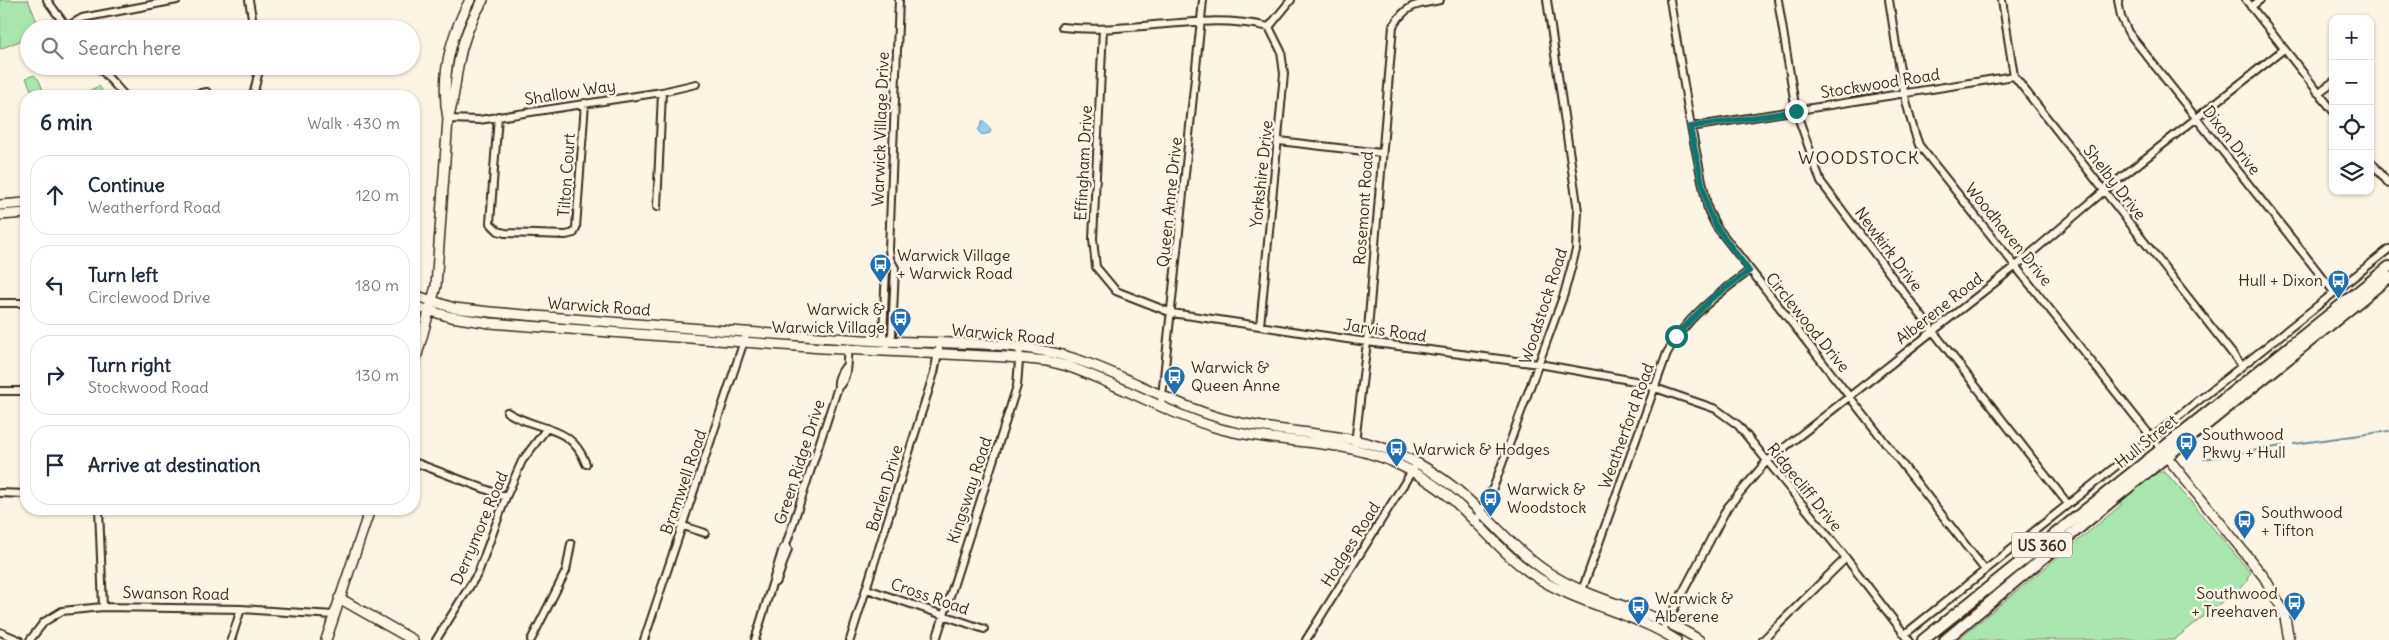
<!DOCTYPE html>
<meta charset="utf-8">
<style>
:root{--surface:#fff;--page:#f6f6f7;--text:#1f2937;--muted:#747a83;--line:#e0e1e3}
body{margin:0;font-family:Delius,sans-serif;background:var(--page);color:var(--text)}
.controls{position:absolute;right:15px;top:15px;display:grid;overflow:hidden;border-radius:10px;box-shadow:0 1px 4px #0004}
.controls button{width:45px;height:45px;display:grid;place-items:center;padding:0;border:0;border-bottom:1px solid var(--line);background:var(--surface);color:var(--text);font:25px sans-serif}
.stop{position:absolute;width:15px;height:15px;margin:-11px;border:4px solid #0f766e;border-radius:50%;background:#fff}
.stop.end{background:#0f766e;border-color:#fff;box-shadow:0 1px 5px #0008}
.list{margin:0;padding:0;list-style:none}
h2{display:flex;justify-content:space-between;align-items:center;height:65px;margin:0;padding:0 20px;font-size:21px}
h2 small{font-size:16px;font-weight:400;color:var(--muted)}
.list li{display:grid;grid-template-columns:32px 1fr auto;gap:15px;align-items:center;box-sizing:border-box;height:80px;margin:0 10px 10px;padding:0 10px;border:1px solid var(--line);border-radius:20px}
.list b{display:block;font-size:19px;white-space:nowrap}
.list p{margin:0;font-size:16px;white-space:nowrap;color:var(--muted)}
.list em{font-size:16px;font-style:normal;color:var(--muted)}
.icon{flex:none;width:28px;height:28px;fill:none;stroke:currentColor;stroke-width:2;stroke-linecap:round;stroke-linejoin:round}
.map{position:relative;flex:none;width:2389px;height:640px;overflow:hidden}
.search{position:absolute;background:var(--surface);box-shadow:0 1px 4px #0004;left:20px;top:20px;width:400px;height:55px;display:flex;align-items:center;gap:12px;box-sizing:border-box;padding:0 18px;border-radius:28px;color:var(--muted);font-size:19px}
.panel{position:absolute;background:var(--surface);box-shadow:0 1px 4px #0004;left:20px;top:90px;width:400px;height:425px;border-radius:20px}
.map>svg:first-child{display:block}
</style>
<div class="map">
<svg width="2389" height="640" viewBox="0 0 2389 640">
<rect width="100%" height="100%" fill="#fcf5e5"/>
<filter id="ink" filterUnits="userSpaceOnUse"><feTurbulence type="fractalNoise" baseFrequency=".02" numOctaves="2"/><feDisplacementMap in="SourceGraphic" scale="10" xChannelSelector="R" yChannelSelector="G"/><feConvolveMatrix kernelMatrix="1 2 1 2 8 2 1 2 1" color-interpolation-filters="sRGB"/></filter>
<g filter="url(#ink)">
<path fill="#a8e6ad" stroke="#728866" d="M0,0H28L40,29H29V37L0,49Z
M34,75L39,80L44,93H46L48,96H29L28,93L32,92L26,78Z
M99,86L106,96H78Z
M2158,472H2164L2169,476L2251,573L2248,576L2247,582L2174,640H1957L2120,506L2124,498Z
M1485,523H1486L1548,577C1522,568 1503,544 1484,525Z"/>
<path fill="#91d0f2" stroke="#6f8e9d" d="M983,120L991,129L990,133L982,135L978,131Z"/>
<g fill="none" stroke-linecap="round" stroke-linejoin="round">
<path stroke="#6f8e9d" stroke-width="2" d="M2294,444L2389,431
M2204,459L2282,446"/>
<defs>
<path id="street" d="M47,0L68,29
M249,0L254,29
M1670,0L1691,127L1708,210L1716,226L1985,570
M1778,0L1796,111L1821,182L1932,330L2068,504
M1889,0C1897,48 1902,100 1919,145L2161,449
M2002,0L2014,76L2242,366
M2118,0L2121,17L2128,32L2334,292
M2246,0L2333,111
M2251,7L2260,0
M66,27L82,18L177,0
M1062,27C1132,35 1199,11 1269,27
M1269,27L1291,0
M1103,29L1093,239L1096,267L1116,291L1172,313L1367,342L1539,364L1635,381L1716,409L1738,425L1846,558L1909,640
M98,66L125,96
M102,71L109,66
M2318,93L2333,82
M185,96L207,92
M253,96L260,66
M498,116L490,223L498,231L505,233L566,235L574,233L576,228L585,103
M448,119L479,120L662,92L696,84
M1691,127L2014,76
M1279,141L1381,153
M2370,160L2389,184
M657,207L662,92
M0,303H26
M1260,326L1284,74L1281,51L1269,27
M887,341L892,335L895,268L890,259L889,249L899,0
M887,343L883,335L886,268L890,259
M838,387C849,379 846,359 848,347
M0,391H26
M1161,406L1203,0
M507,412C538,432 571,423 586,464
M1355,443L1367,342L1393,26C1407,4 1415,5 1440,0
M414,462L506,497
M0,493L26,494
M99,509L103,607
M1475,522L1494,486L1564,294L1576,250L1578,211L1547,0
M674,523L705,533
M774,583L777,581L788,549L786,545
M867,589L984,629
M1580,589L1584,585L1667,353C1686,317 1717,295 1749,271
M0,632L19,640
M1662,632L1727,508L1766,462L2016,266L2104,191L2284,49
M1905,634L2389,249
M30,640L44,622L62,611L103,607L241,609L334,615
M231,640L241,609
M436,640L478,573L506,497L522,461L547,428
M531,640L566,571L571,544
M644,640L747,332
M755,640L783,548L786,545L838,387C837,381 840,373 845,367
M850,640L934,373L940,343
M936,640L1017,386L1020,348
M1306,640L1417,463
M1763,640L1846,558"/>
<path id="secondary" d="M449,116C454,99 455,83 458,66C462,42 470,21 483,0
M0,205L26,203
M0,215L26,213
M414,295L454,308L490,312C614,323 739,332 863,340C923,344 985,340 1044,351C1108,363 1162,402 1224,419C1285,436 1350,429 1407,458C1424,466 1441,477 1456,489C1491,518 1517,555 1557,578C1602,604 1655,611 1699,640
M414,306L451,317L490,323L822,348L1007,357L1047,361L1067,366C1119,384 1168,414 1221,429C1277,444 1337,438 1391,461C1413,471 1434,483 1452,499C1481,525 1505,557 1538,578C1581,605 1634,613 1676,640
M414,366L436,286L448,119C440,77 450,37 470,0
M2163,452L2264,577L2284,612L2289,640
M339,598L413,640
M326,640L370,509"/>
<path id="primary" d="M1923,640L2389,267
M1945,640L2109,503L2389,277"/>
</defs>
<use href="#street" stroke="#3b2a1e" stroke-width="10"/>
<use href="#secondary" stroke="#3b2a1e" stroke-width="12"/>
<use href="#primary" stroke="#3b2a1e" stroke-width="14"/>
<use href="#street" stroke="#fcf5e5" stroke-width="6"/>
<use href="#secondary" stroke="#fcf5e5" stroke-width="9"/>
<use href="#primary" stroke="#fcf5e5" stroke-width="10"/>
</g>
</g>
<g fill="none" stroke-linecap="round" stroke-linejoin="round" filter="url(#ink)">
<path stroke="#0f766e" stroke-width="6" d="M1676,336L1711,299L1749,271L1716,226L1708,210L1690,127L1796,111"/>
</g>
<defs>
<symbol id="bus-pin" viewBox="-11 -11 22 30"><path d="M0 17L-7.5 6A9.5 9.5 0 1 1 7.5 6Z" fill="#1f6fb2" stroke="#fcf5e5"/><path d="M-5-6H5V4H4V6H2V4H-2V6H-4V4H-5ZM-3.5-4V0h7V-4ZM-3.5 1.2v1.5H-2V1.2ZM2 1.2v1.5H3.5V1.2Z" fill="#fff"/></symbol>
</defs>
<g fill-rule="evenodd">
<use href="#bus-pin" x="868" y="252" width="25" height="34"/>
<use href="#bus-pin" x="2326" y="268" width="25" height="34"/>
<use href="#bus-pin" x="888" y="306" width="25" height="34"/>
<use href="#bus-pin" x="1162" y="364" width="25" height="34"/>
<use href="#bus-pin" x="2174" y="430" width="25" height="34"/>
<use href="#bus-pin" x="1384" y="436" width="25" height="34"/>
<use href="#bus-pin" x="1478" y="486" width="25" height="34"/>
<use href="#bus-pin" x="2232" y="508" width="25" height="34"/>
<use href="#bus-pin" x="2282" y="590" width="25" height="34"/>
<use href="#bus-pin" x="1626" y="594" width="25" height="34"/>
</g>
<g text-anchor="middle" dominant-baseline="central" stroke-width="5" stroke-linejoin="round" paint-order="stroke">
<rect fill="#fcf5e5" stroke="#75675a" stroke-width="1" x="2012" y="532.5" width="60" height="25" rx="4"/>
<g font-size="15" font-weight="bold" fill="#3b2a1e">
<text x="2042" y="545">US 360</text>
</g>
<g font-size="16" fill="#3b2a1e" stroke="#fcf5e5">
<text transform="translate(1880 83) rotate(-9)">Stockwood Road</text>
<text transform="translate(570 92) rotate(-9)">Shallow Way</text>
<text transform="translate(880 129) rotate(-88)">Warwick Village Drive</text>
<text transform="translate(2232 140) rotate(52)">Dixon Drive</text>
<text transform="translate(1083 163) rotate(-87)">Effingham Drive</text>
<text transform="translate(1261 174) rotate(-84)">Yorkshire Drive</text>
<text transform="translate(566 175) rotate(-86)">Tilton Court</text>
<text transform="translate(2115 182) rotate(52)">Shelby Drive</text>
<text transform="translate(1169 202) rotate(-84)">Queen Anne Drive</text>
<text transform="translate(1363 208) rotate(-86)">Rosemont Road</text>
<text transform="translate(2009 234) rotate(51)">Woodhaven Drive</text>
<text transform="translate(1889 249) rotate(53)">Newkirk Drive</text>
<text transform="translate(599 306) rotate(4)">Warwick Road</text>
<text transform="translate(1543 306) rotate(-72)">Woodstock Road</text>
<text transform="translate(1939 308) rotate(-38)">Alberene Road</text>
<text transform="translate(1808 322) rotate(51)">Circlewood Drive</text>
<text transform="translate(1385 330) rotate(8)">Jarvis Road</text>
<text transform="translate(1003 334) rotate(5)">Warwick Road</text>
<text transform="translate(1626 426) rotate(-70)">Weatherford Road</text>
<text transform="translate(2146 441) rotate(-39)">Hull Street</text>
<text transform="translate(799 462) rotate(-72)">Green Ridge Drive</text>
<text transform="translate(683 482) rotate(-71)">Bramwell Road</text>
<text transform="translate(1805 487) rotate(51)">Ridgecliff Drive</text>
<text transform="translate(884 488) rotate(-73)">Barlen Drive</text>
<text transform="translate(969 490) rotate(-72)">Kingsway Road</text>
<text transform="translate(479 528) rotate(-67)">Derrymore Road</text>
<text transform="translate(1350 544) rotate(-58)">Hodges Road</text>
<text transform="translate(176 593) rotate(1)">Swanson Road</text>
<text transform="translate(930 596) rotate(19)">Cross Road</text>
</g>
<g font-size="16" fill="#3b2a1e" stroke="#fcf5e5" text-anchor="start">
<text x="897" y="255">Warwick Village<tspan x="897" dy="18">+ Warwick Road</tspan></text>
<text x="2323" y="280" text-anchor="end">Hull + Dixon</text>
<text x="885" y="309" text-anchor="end">Warwick &amp;<tspan x="885" dy="18">Warwick Village</tspan></text>
<text x="1191" y="367">Warwick &amp;<tspan x="1191" dy="18">Queen Anne</tspan></text>
<text x="2202" y="434">Southwood<tspan x="2202" dy="18">Pkwy + Hull</tspan></text>
<text x="1413" y="449">Warwick &amp; Hodges</text>
<text x="1507" y="489">Warwick &amp;<tspan x="1507" dy="18">Woodstock</tspan></text>
<text x="2261" y="512">Southwood<tspan x="2261" dy="18">+ Tifton</tspan></text>
<text x="2278" y="593" text-anchor="end">Southwood<tspan x="2278" dy="18">+ Treehaven</tspan></text>
<text x="1655" y="598">Warwick &amp;<tspan x="1655" dy="18">Alberene</tspan></text>
</g>
<g font-size="18" letter-spacing="1" fill="#3b2a1e" stroke="#fcf5e5">
<text x="1859" y="157">WOODSTOCK</text>
</g>
</g>
</svg>
<div class="controls">
<button>+</button>
<button>−</button>
<button><svg class="icon" aria-label="locate" viewBox="0 0 24 24"><circle cx="12" cy="12" r="6"/><path d="M12 2v4M12 18v4M2 12h4M18 12h4"/></svg></button>
<button><svg class="icon" aria-label="layers" viewBox="0 0 24 24"><path d="M12 4l9 5-9 5-9-5zM3 14l9 5 9-5"/></svg></button>
</div>
<div class="stop" style="left:1676px;top:336px"></div>
<div class="stop end" style="left:1796px;top:111px"></div>
<div class="search"><svg class="icon" aria-label="search" viewBox="0 0 24 24"><circle cx="10" cy="10" r="6"/><path d="M15 15l6 6"/></svg>Search here</div>
<section class="panel">
<h2>6 min<small>Walk · 430 m</small></h2>
<ul class="list">
<li><svg class="icon" aria-label="ahead" viewBox="0 0 24 24"><path d="M12 20V5M6 11l6-6 6 6"/></svg><div><b>Continue</b><p>Weatherford Road</p></div><em>120 m</em></li>
<li><svg class="icon" aria-label="left" viewBox="0 0 24 24"><path d="M17 20v-9H6M10 6l-5 5 5 5"/></svg><div><b>Turn left</b><p>Circlewood Drive</p></div><em>180 m</em></li>
<li><svg class="icon" aria-label="right" viewBox="0 0 24 24"><path d="M7 20v-9h11M14 6l5 5-5 5"/></svg><div><b>Turn right</b><p>Stockwood Road</p></div><em>130 m</em></li>
<li><svg class="icon" aria-label="arrive" viewBox="0 0 24 24"><path d="M6 21V4h12l-3 4 3 4H6"/></svg><div><b>Arrive at destination</b></div></li>
</ul>
</section>
</div>
